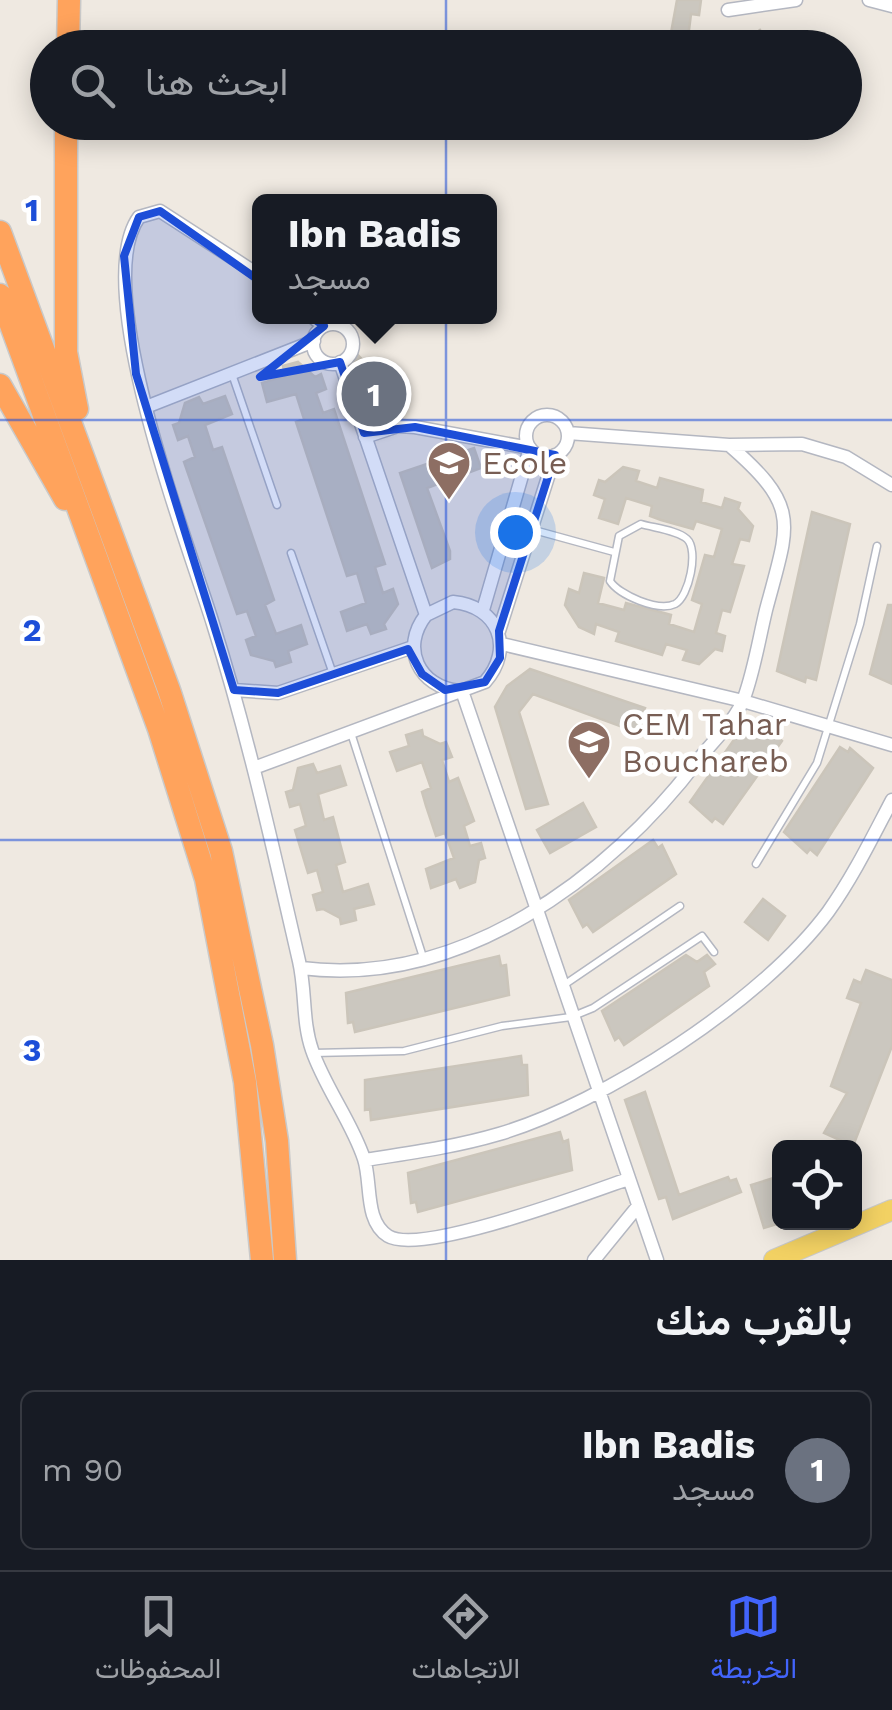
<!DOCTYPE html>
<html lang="ar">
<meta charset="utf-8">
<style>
:root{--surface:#171b24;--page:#20242c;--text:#f1f3f6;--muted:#9ea1a6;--line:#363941;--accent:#4264fb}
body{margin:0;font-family:"Work Sans",Vazirmatn,sans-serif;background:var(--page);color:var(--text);direction:rtl}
.controls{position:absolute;right:30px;bottom:30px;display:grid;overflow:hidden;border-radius:15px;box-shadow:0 5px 25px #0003}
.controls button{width:90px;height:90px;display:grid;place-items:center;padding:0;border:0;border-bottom:2px solid var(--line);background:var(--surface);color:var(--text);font:50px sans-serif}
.you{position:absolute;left:515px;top:532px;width:35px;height:35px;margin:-25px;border:8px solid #fff;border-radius:50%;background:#1a73e8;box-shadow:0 0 0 15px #1a73e833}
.badge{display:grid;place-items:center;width:65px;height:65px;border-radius:50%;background:var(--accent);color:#fff;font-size:32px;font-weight:700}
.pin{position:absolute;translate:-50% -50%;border:5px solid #fff;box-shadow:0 2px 10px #0006}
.popup{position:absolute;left:252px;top:194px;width:245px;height:130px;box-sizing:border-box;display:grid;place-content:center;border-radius:15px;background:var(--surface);filter:drop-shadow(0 2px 8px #0005);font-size:32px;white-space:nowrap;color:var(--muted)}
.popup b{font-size:38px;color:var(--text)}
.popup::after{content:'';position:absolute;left:50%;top:100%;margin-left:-20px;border:20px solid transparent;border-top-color:var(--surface)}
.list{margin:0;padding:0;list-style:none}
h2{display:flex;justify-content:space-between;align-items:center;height:130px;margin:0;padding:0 40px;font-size:42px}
h2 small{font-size:32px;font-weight:400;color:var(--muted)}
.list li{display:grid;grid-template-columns:65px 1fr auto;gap:30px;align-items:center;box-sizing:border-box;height:160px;margin:0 20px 20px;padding:0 20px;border:2px solid var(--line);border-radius:15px}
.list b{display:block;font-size:38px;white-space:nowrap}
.list p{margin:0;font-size:32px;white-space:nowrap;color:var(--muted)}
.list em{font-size:32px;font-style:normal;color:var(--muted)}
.icon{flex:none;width:55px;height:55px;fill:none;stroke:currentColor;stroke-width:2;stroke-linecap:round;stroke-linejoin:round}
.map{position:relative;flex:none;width:892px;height:1260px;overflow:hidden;direction:ltr}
.search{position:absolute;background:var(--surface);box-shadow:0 5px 25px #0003;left:30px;right:30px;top:30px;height:110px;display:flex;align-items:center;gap:25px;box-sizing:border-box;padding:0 35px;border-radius:55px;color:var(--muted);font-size:38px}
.sheet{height:310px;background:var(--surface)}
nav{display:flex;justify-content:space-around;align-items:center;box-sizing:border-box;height:140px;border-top:2px solid var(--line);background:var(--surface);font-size:28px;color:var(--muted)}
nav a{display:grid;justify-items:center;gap:5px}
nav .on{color:var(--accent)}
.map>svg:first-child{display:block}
</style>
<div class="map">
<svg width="892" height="1260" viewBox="0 0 892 1260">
<rect width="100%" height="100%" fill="#efe9e1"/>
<path fill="#cbc7bf" stroke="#cbc5ba" stroke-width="2.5" d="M677,0H701L699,15L691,14L687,46L669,44Z
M760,30L773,48H734Z
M357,354L400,399L371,422L359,387L363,384L350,360Z
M298,362L315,377L321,374L326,389L316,393L323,413L334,409L385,564L375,567L383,593L393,589L398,604L384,624L386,629L371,634L367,624L347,631L341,612L366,603L357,573L347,576L296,422L304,419L296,394L267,402L262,383L285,376L283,366Z
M225,396L232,414L205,425L213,450L222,447L274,600L265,605L276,634L301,625L307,644L288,651L291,662L276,667L274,661L251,655L246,640L256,636L247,611L237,614L184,462L195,457L188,436L178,440L173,425L179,423L185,403L199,397L203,404Z
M474,448L481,468L427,488L450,551V559L432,568L400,473Z
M623,467L639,471L636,481L657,488L660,478L703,490L701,502L722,508L725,498L740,503L738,509L753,526L749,541L740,539L732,564L744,566L730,612L722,610L716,633L725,636L722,651L715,649L699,664L683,660L687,650L666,644L662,655L616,641L619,632L596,624L594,634L579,627L565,605L569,589L579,593L584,573L604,578L598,603L624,610L626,603L664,613L671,615L669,624L694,632L702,604L692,600L705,555L714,557L722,529L696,521L693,529L661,520L650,516L652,506L626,498L618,524L599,518L605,499L594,495L599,480L605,482Z
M812,512L850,524L816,680L806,677L805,682L777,671Z
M888,605H892V684L870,674Z
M530,669L645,708L636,732L533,694L519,712L548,804L526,809L495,707L507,686Z
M750,717L757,723L760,719L782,741L723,824L715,818L712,822L690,802Z
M422,730L423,736L440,744L446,742L452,757L442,760L449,782L458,778L474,821L464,826L470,846L481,843L485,858L479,860L475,882L460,888L456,879L431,888L426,869L454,858L445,833L436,836L426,806L422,792L431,788L422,762L397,771L390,752L409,746L406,735Z
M840,747L848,752L850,748L873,768L817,855L810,849L807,853L784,832Z
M313,764L317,773L340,766L346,785L318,794L324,820L333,817L345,862L336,865L343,892L368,884L374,904L354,909L356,920L341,924L340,918L323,909L317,910L313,895L323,892L317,870L308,873L295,830L306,826L300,804L290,807L286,792L293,790L298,768Z
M583,803L596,827L550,853L537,830Z
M653,840L658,848L662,845L676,874L593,932L587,924L583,927L569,900Z
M763,899L785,916L768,940L745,922Z
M686,955L697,962L707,955L715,964L704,972L709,986L624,1045L619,1037L615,1040L602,1011Z
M499,956L501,966L506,965L509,995L355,1032L353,1022L348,1023L346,993Z
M866,970L892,980V1046L853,1146L824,1133L847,1093L831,1086L861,1003L847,998L854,980L861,983Z
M521,1056L522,1065H527L528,1095L371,1120L370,1109L365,1110V1080Z
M645,1092L679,1195L728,1177L730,1181L736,1179L741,1192L673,1219L666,1197L659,1199L625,1100Z
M560,1132L563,1142L568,1140L572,1170L418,1212L416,1202L411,1203L408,1173Z
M780,1176V1223L764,1228L751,1185Z"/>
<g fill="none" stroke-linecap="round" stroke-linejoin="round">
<defs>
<path id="lane" d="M232,374L277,505
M641,524C654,528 677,530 687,539C699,550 689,597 675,604C658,612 619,595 610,581L619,536Z
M534,530L614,552
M291,553L333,674
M351,733L423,957
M756,864L817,763L860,624L877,546
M561,987L680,906
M313,1053L404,1051L502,1026L571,1017L593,1008L702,936L714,952"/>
<path id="street" d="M869,0L892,6
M728,10L796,0
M259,275L160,211L139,217C89,286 188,543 213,624C248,735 273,848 299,961C306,991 302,1021 312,1050C325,1088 352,1122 364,1159C372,1183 364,1221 388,1236C421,1256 588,1193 628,1179
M311,316L324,326
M313 344a20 20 0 1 1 40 0a20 20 0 1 1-40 0Z
M340,362L426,615
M146,407L314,341
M526 436a21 21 0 1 1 42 0a21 21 0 1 1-42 0Z
M568,433L729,445L802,444L846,457L892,485
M365,437L398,426L415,427L530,448L483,610
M499,631L555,455
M502,644L743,701L892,745
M234,690L278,693L413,647
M462,691L657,1260
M254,768L485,682C515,648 498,606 453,602L426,615C400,648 419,687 459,691
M301,968C460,988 608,879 699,759C713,741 736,720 744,698C754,671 759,639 766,610C789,523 802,508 729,445
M365,1160C410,1153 455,1147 499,1134C604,1103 762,1001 828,912C853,877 872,838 892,800
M594,1260L638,1206"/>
<path id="primary" d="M774,1260L892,1210"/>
<path id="highway" d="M68,48L69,0
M66,122V352L77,409
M0,232L169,690L221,851L262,1045L277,1141L285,1260
M0,295L159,729L206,879L245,1082L262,1260
M0,385L65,499"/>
</defs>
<use href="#lane" stroke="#b4b7c1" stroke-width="9"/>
<use href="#street" stroke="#b4b7c1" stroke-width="15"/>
<use href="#primary" stroke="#c9c9c9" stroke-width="22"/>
<use href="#highway" stroke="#c9c9c9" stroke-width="25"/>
<use href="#lane" stroke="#fff" stroke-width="6"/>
<use href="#street" stroke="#fff" stroke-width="12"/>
<use href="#primary" stroke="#f2d163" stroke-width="20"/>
<use href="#highway" stroke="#ffa35c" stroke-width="22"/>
</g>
<path fill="#1d4ed8" fill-opacity="0.2" stroke="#1d4ed8" stroke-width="8" stroke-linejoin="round" d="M160,211L324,326L260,377L340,362L364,433L415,427L555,455L499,631L500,658L485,682L445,690L422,674L408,649L278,693L234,690L136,374L124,256L139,217Z"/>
<path fill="none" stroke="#1d4ed8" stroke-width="2.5" stroke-opacity="0.55" d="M446,0V48M446,122V1260M0,420H892M0,840H892"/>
<defs>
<symbol id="school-pin" viewBox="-11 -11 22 30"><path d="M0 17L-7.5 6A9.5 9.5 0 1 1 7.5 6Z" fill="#8d6e63" stroke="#fff"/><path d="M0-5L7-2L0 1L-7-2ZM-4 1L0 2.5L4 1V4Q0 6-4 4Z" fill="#fff"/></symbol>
</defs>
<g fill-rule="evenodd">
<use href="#school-pin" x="424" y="438" width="50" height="68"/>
<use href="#school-pin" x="564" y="717" width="50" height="68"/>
</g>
<g text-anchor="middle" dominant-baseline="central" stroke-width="9" stroke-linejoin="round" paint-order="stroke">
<g font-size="32" fill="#785e54" stroke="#fff" text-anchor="start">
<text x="482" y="463">Ecole</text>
<text x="622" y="724">CEM Tahar<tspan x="622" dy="37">Bouchareb</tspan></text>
</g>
</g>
<g font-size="32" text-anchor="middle" font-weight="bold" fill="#1d4ed8" stroke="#fff" stroke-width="9" stroke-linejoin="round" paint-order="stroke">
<text x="32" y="221">1</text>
<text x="32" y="641">2</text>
<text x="32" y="1061">3</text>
</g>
</svg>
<div class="controls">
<button><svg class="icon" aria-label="locate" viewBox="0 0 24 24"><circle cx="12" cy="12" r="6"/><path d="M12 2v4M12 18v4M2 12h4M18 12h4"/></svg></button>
</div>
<div class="you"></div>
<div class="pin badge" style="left:374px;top:394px;background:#6b7280">1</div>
<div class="popup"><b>Ibn Badis</b>مسجد</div>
<div class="search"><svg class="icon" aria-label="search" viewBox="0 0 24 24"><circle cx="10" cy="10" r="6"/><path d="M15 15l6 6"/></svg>ابحث هنا</div>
</div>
<section class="sheet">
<h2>بالقرب منك<small></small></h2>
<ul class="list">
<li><span class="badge" style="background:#6b7280">1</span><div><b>Ibn Badis</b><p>مسجد</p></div><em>90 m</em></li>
</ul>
</section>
<nav>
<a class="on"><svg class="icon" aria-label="map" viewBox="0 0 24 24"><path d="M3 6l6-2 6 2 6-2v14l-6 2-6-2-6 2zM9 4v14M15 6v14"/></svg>الخريطة</a>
<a><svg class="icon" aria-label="directions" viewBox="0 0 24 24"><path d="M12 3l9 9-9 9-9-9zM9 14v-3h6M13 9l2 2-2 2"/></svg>الاتجاهات</a>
<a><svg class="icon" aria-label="saved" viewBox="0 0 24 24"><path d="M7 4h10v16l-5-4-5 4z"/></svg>المحفوظات</a>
</nav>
